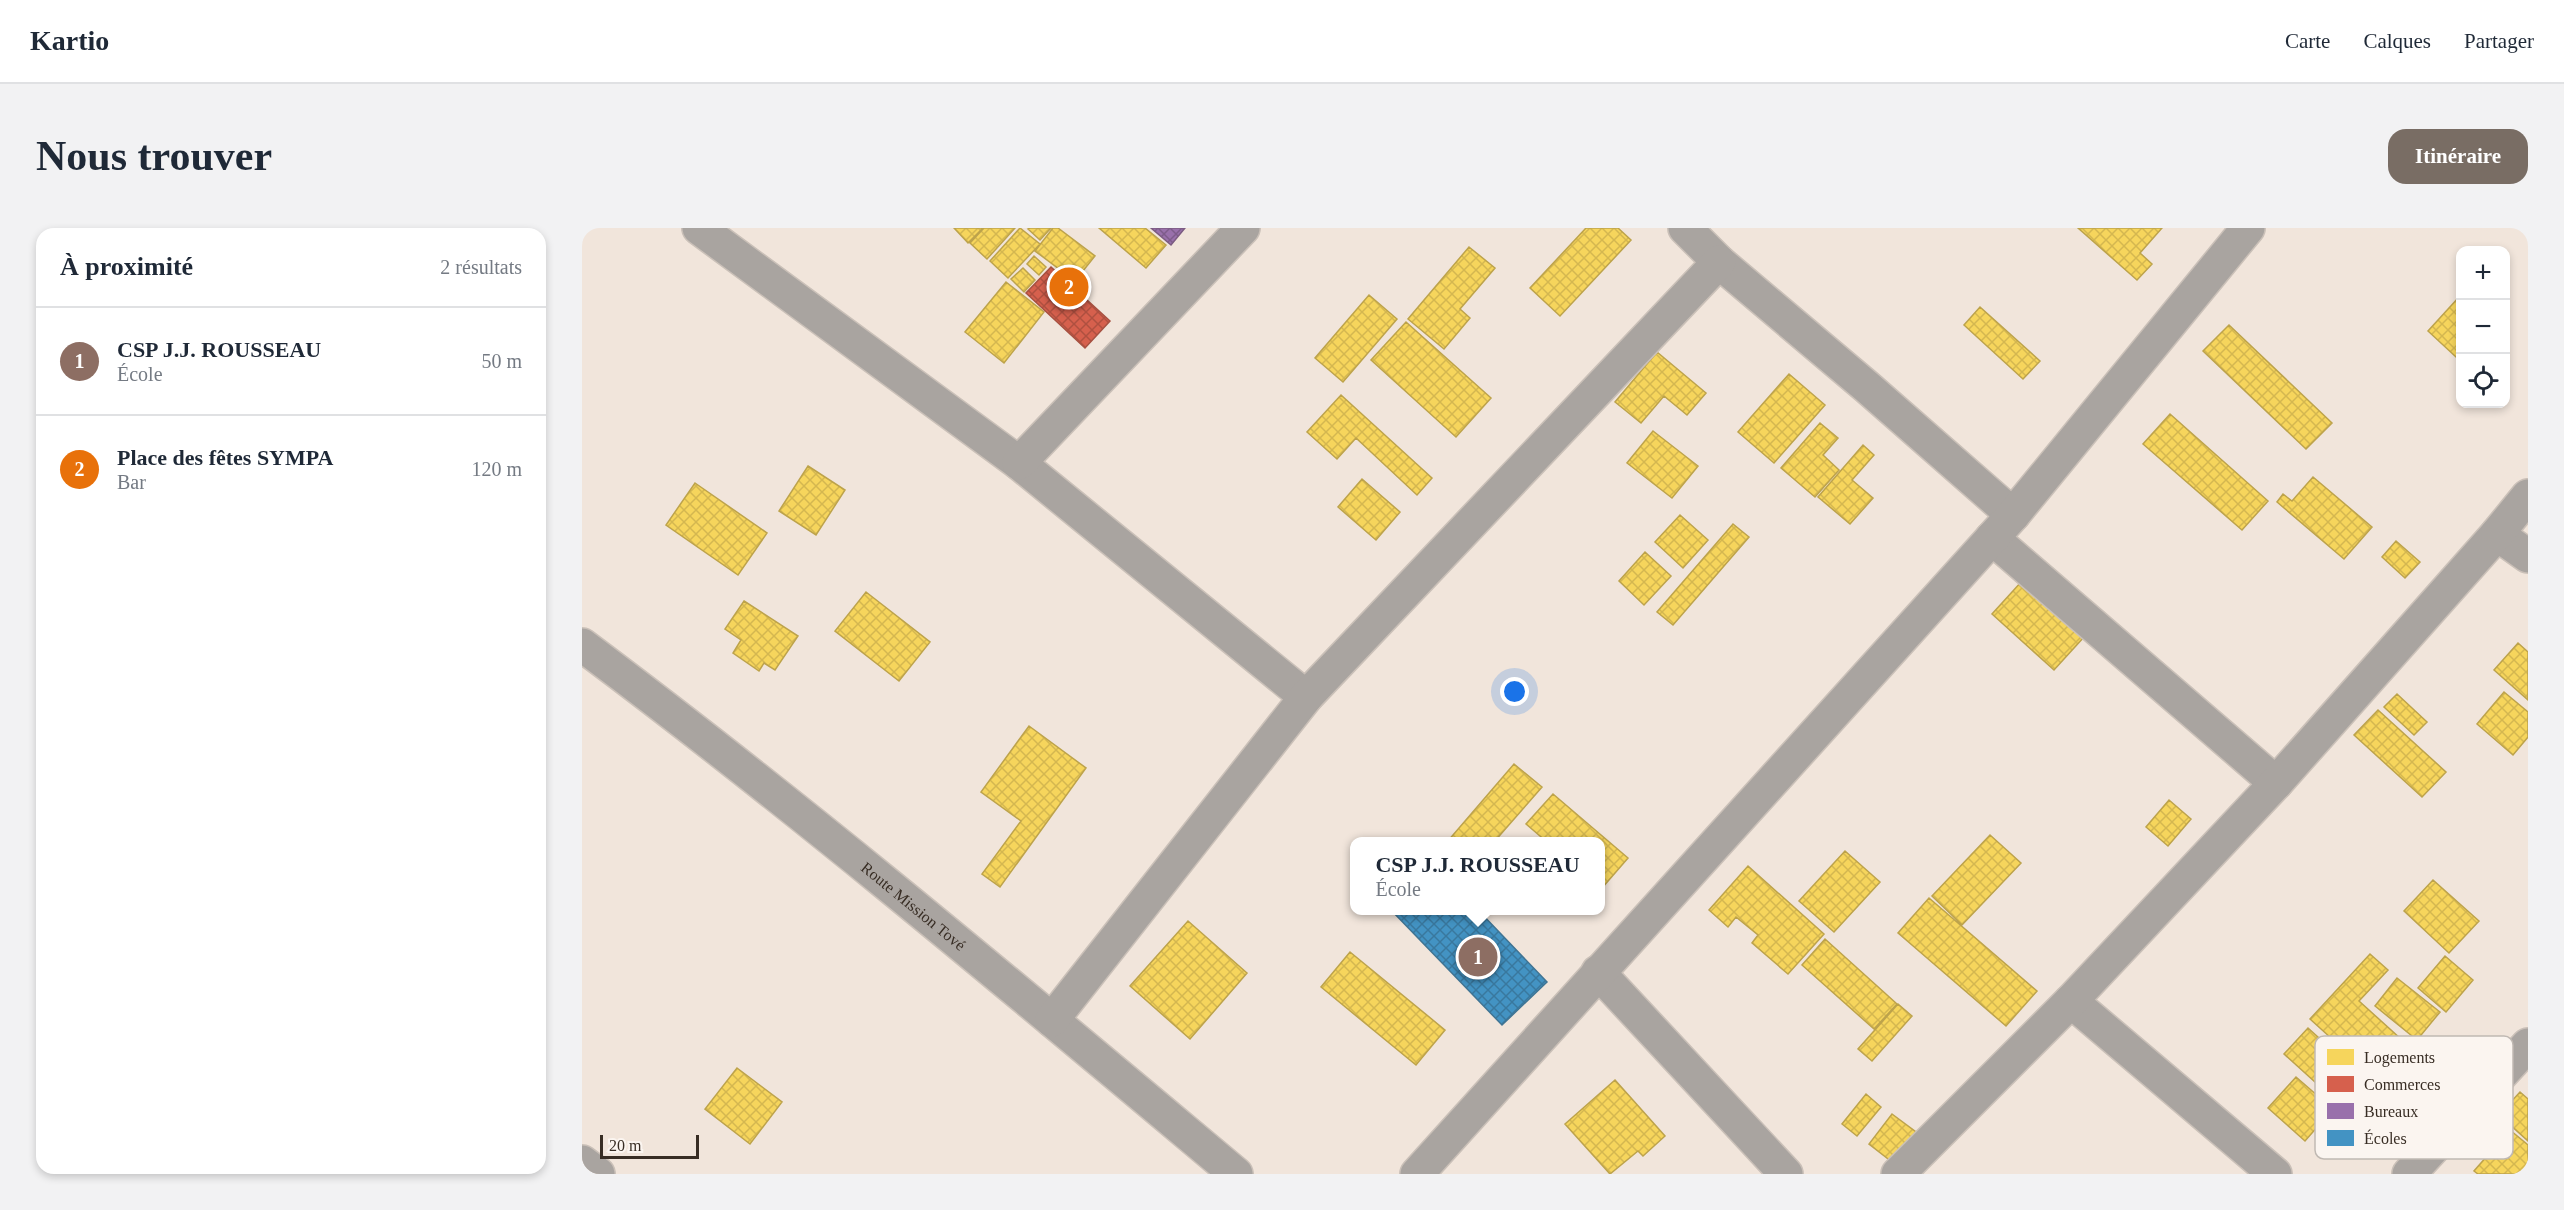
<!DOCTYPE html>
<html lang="fr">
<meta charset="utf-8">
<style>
:root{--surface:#fff;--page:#f2f2f3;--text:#1f2937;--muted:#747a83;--line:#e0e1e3;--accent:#796d64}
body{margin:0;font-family:Georgia,serif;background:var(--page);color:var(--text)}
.controls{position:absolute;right:18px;top:18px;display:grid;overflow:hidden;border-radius:12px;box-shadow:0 3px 9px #0003}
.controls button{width:54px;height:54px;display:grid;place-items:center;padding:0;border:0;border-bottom:2px solid var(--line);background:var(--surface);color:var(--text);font:30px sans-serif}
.scale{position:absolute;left:18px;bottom:15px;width:99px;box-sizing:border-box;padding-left:6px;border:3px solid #382d24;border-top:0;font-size:16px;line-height:21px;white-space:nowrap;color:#382d24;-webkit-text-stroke:4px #fbf5f0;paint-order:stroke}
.you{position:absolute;left:933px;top:464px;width:21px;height:21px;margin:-15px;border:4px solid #fff;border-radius:50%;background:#1a73e8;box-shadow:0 0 0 9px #1a73e833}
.badge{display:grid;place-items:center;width:39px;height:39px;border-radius:50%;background:var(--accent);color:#fff;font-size:20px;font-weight:700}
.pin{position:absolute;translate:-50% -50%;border:3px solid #fff;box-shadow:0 2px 6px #0006}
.popup{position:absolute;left:768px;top:609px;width:255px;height:78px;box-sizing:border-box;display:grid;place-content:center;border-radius:12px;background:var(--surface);filter:drop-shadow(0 2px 4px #0005);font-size:20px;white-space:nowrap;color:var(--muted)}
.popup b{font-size:22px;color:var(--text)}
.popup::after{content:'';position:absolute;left:50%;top:100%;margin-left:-12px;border:12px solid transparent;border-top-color:var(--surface)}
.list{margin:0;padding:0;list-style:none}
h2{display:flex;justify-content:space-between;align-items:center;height:78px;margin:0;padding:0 24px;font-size:26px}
h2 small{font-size:20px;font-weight:400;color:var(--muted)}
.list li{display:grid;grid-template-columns:39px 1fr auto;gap:18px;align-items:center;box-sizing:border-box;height:108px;padding:0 24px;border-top:2px solid var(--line)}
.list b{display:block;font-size:22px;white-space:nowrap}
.list p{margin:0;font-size:20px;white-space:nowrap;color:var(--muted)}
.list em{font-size:20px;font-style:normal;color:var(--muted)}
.icon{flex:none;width:33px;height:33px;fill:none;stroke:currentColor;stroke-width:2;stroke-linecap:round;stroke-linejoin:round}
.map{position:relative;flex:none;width:1946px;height:946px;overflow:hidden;border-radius:18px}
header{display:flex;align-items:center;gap:36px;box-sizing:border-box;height:84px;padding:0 30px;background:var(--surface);border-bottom:2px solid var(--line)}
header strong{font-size:28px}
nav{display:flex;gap:33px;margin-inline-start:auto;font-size:21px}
.intro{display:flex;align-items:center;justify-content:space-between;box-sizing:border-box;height:144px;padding:0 36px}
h1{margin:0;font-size:42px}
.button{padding:15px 27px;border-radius:18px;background:var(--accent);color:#fff;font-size:21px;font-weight:700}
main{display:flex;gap:36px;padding:0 36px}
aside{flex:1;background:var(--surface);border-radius:18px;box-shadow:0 3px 9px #0003}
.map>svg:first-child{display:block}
</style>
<header>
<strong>Kartio</strong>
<nav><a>Carte</a><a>Calques</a><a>Partager</a></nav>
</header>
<div class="intro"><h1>Nous trouver</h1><a class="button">Itinéraire</a></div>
<main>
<aside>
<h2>À proximité<small>2 résultats</small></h2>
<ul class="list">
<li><span class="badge" style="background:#8d6e63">1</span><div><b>CSP J.J. ROUSSEAU</b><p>École</p></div><em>50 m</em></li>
<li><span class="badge" style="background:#e8710a">2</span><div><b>Place des fêtes SYMPA</b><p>Bar</p></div><em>120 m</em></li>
</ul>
</aside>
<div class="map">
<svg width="1946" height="946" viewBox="0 0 1946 946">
<defs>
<pattern id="homes-cross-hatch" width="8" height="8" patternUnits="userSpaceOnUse" patternTransform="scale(1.5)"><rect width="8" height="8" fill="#f6d55c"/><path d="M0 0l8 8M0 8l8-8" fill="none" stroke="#d4b750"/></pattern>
<pattern id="shops-cross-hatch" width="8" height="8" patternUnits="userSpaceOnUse" patternTransform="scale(1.5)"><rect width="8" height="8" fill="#d6604d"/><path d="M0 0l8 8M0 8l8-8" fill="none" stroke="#af5040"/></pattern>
<pattern id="offices-cross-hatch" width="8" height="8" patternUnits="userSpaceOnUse" patternTransform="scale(1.5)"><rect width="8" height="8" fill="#9970ab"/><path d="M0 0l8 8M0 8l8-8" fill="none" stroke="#7e5c8b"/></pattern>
<pattern id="schools-cross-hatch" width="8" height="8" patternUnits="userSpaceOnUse" patternTransform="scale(1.5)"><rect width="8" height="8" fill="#4393c3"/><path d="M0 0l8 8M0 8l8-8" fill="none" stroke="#39789e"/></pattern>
</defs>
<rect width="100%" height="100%" fill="#f1e5db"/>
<path fill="url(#homes-cross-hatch)" stroke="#bda34b" stroke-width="1.5" d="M372,0H401L386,15Z
M402,0H433L405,31L388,15Z
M438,0L458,16L426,50L408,33Z
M448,0H469L458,12L446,1Z
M471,0H476L513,28L493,53L453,23Z
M517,0H563L584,17L564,40Z
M1004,0H1036L1049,12L978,88L948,60Z
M1496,0H1580L1558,25L1570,36L1555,52Z
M887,19L913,40L878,81L888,90L862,121L826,91Z
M452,28L464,39L457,47L445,36Z
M441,40L453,52L442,64L429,51Z
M424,54L462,84L422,135L383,104Z
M787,67L815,91L761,154L733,130Z
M1878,68V124L1874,129L1846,103Z
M1398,79L1458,133L1441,151L1382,97Z
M824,94L909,170L874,209L789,132Z
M1647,97L1750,195L1724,221L1621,123Z
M1075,124L1124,165L1105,187L1082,168L1059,195L1033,174Z
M1207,146L1243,177L1192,235L1156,204Z
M759,167L850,250L835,267L774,210L755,231L725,204Z
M1588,186L1686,273L1660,302L1561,216Z
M1238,195L1256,210L1241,227L1257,242L1233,269L1199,240Z
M1071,203L1116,238L1090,270L1045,235Z
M1281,217L1292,227L1270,252L1291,270L1268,296L1236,269Z
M226,238L263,262L234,307L197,283Z
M1731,249L1790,299L1762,331L1695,274L1701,266L1710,273Z
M780,251L818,284L794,312L756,279Z
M113,255L185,305L156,347L84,297Z
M1098,287L1126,312L1101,340L1073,314Z
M1151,296L1167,309L1091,397L1075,384Z
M1814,313L1838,334L1823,350L1800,329Z
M1063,324L1089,348L1062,377L1037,353Z
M1440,353L1502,409L1472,442L1410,386Z
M284,364L348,414L317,453L253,403Z
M162,373L216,408L193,442L182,435L177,443L151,425L159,412L143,401Z
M1936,415L1946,424V472L1912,442Z
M1922,464L1946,484V509L1931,527L1895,496Z
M1815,466L1845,494L1832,507L1802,479Z
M1796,482L1864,544L1840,569L1772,507Z
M447,498L504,540L418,659L400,646L439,593L399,564Z
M932,536L960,559L912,614H865Z
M971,566L1046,630L1020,660L1019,614H965L944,596Z
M1587,572L1609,591L1586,618L1564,599Z
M1408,607L1439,635L1380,697L1350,668Z
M1263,623L1298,654L1252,704L1217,673Z
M1166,638L1242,706L1206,746L1170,715L1176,707L1154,689L1146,699L1127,682Z
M1851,652L1897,693L1867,725L1822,683Z
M1347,670L1455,763L1424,798L1316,705Z
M606,693L665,745L608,811L548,758Z
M1243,711L1315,776L1292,801L1220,737Z
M768,724L863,802L834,837L739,759Z
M1788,726L1806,742L1777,773L1830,821L1804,849L1766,814L1760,820L1728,791Z
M1863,728L1891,752L1864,784L1836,760Z
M1815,750L1858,784L1835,812L1793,778Z
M1316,776L1330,788L1290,833L1276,821Z
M1726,800L1768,838L1744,864L1702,826Z
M155,840L200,874L168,916L123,881Z
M1714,849L1751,881L1723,913L1686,880Z
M1033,852L1083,908L1061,928L1056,923L1028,946L983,896Z
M1938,864L1946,871V913L1917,887Z
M1284,866L1299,879L1275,908L1260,896Z
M1310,886L1334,904L1310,934L1287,916Z
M1928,902L1946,917V946H1896L1892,943Z"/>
<path fill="url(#shops-cross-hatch)" stroke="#a75141" stroke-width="1.5" d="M469,39L528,93L503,120L444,65Z"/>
<path fill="url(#offices-cross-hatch)" stroke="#7c5c82" stroke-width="1.5" d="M569,0H603L589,17Z"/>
<path fill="url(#schools-cross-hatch)" stroke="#407493" stroke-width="1.5" d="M809,682H896L965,754L920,797Z"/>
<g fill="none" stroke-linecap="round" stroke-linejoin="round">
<defs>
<g id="minor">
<path d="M117,0L437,235L724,469"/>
<path d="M1103,0L1137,34L1285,159L1431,287"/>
<path d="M437,235L661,0"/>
<path d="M1915,306L1946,328"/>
<path d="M1410,310L1694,555"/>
<path id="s1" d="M0,417C225,585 439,766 654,946"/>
<path d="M1016,744L1204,946"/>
<path d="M1489,773L1693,946"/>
<path d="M470,792L724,469L1137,34"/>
<path d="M0,934L16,946"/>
<path d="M835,946L1431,287L1666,0"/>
<path d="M1316,946L1489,773L1694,555L1915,306L1946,268"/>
<path d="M1827,946L1946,817"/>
</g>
</defs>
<use href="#minor" stroke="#cac0b8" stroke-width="36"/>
<use href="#minor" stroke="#a9a4a0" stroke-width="33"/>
</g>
<g text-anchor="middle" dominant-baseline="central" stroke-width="6" stroke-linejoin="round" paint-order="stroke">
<g font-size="16" fill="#382d24" stroke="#fbf5f0">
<text stroke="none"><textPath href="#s1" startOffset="422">Route Mission Tové</textPath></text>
</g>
</g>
<rect x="1733" y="808" width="198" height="123" rx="9" fill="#fbf5f0" stroke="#c0b9b3" stroke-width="1.5"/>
<rect x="1745" y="821" width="27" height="16" fill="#f6d55c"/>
<rect x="1745" y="848" width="27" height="16" fill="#d6604d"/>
<rect x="1745" y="875" width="27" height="16" fill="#9970ab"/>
<rect x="1745" y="902" width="27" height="16" fill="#4393c3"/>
<g font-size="16" fill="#382d24">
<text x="1782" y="835">Logements</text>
<text x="1782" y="862">Commerces</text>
<text x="1782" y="889">Bureaux</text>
<text x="1782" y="916">Écoles</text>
</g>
</svg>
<div class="controls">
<button>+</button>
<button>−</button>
<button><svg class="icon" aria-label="locate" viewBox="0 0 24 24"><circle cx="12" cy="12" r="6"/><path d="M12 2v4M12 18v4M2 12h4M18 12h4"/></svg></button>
</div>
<div class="scale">20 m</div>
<div class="you"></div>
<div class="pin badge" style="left:896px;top:729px;background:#8d6e63">1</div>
<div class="popup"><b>CSP J.J. ROUSSEAU</b>École</div>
<div class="pin badge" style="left:487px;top:59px;background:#e8710a">2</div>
</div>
</main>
